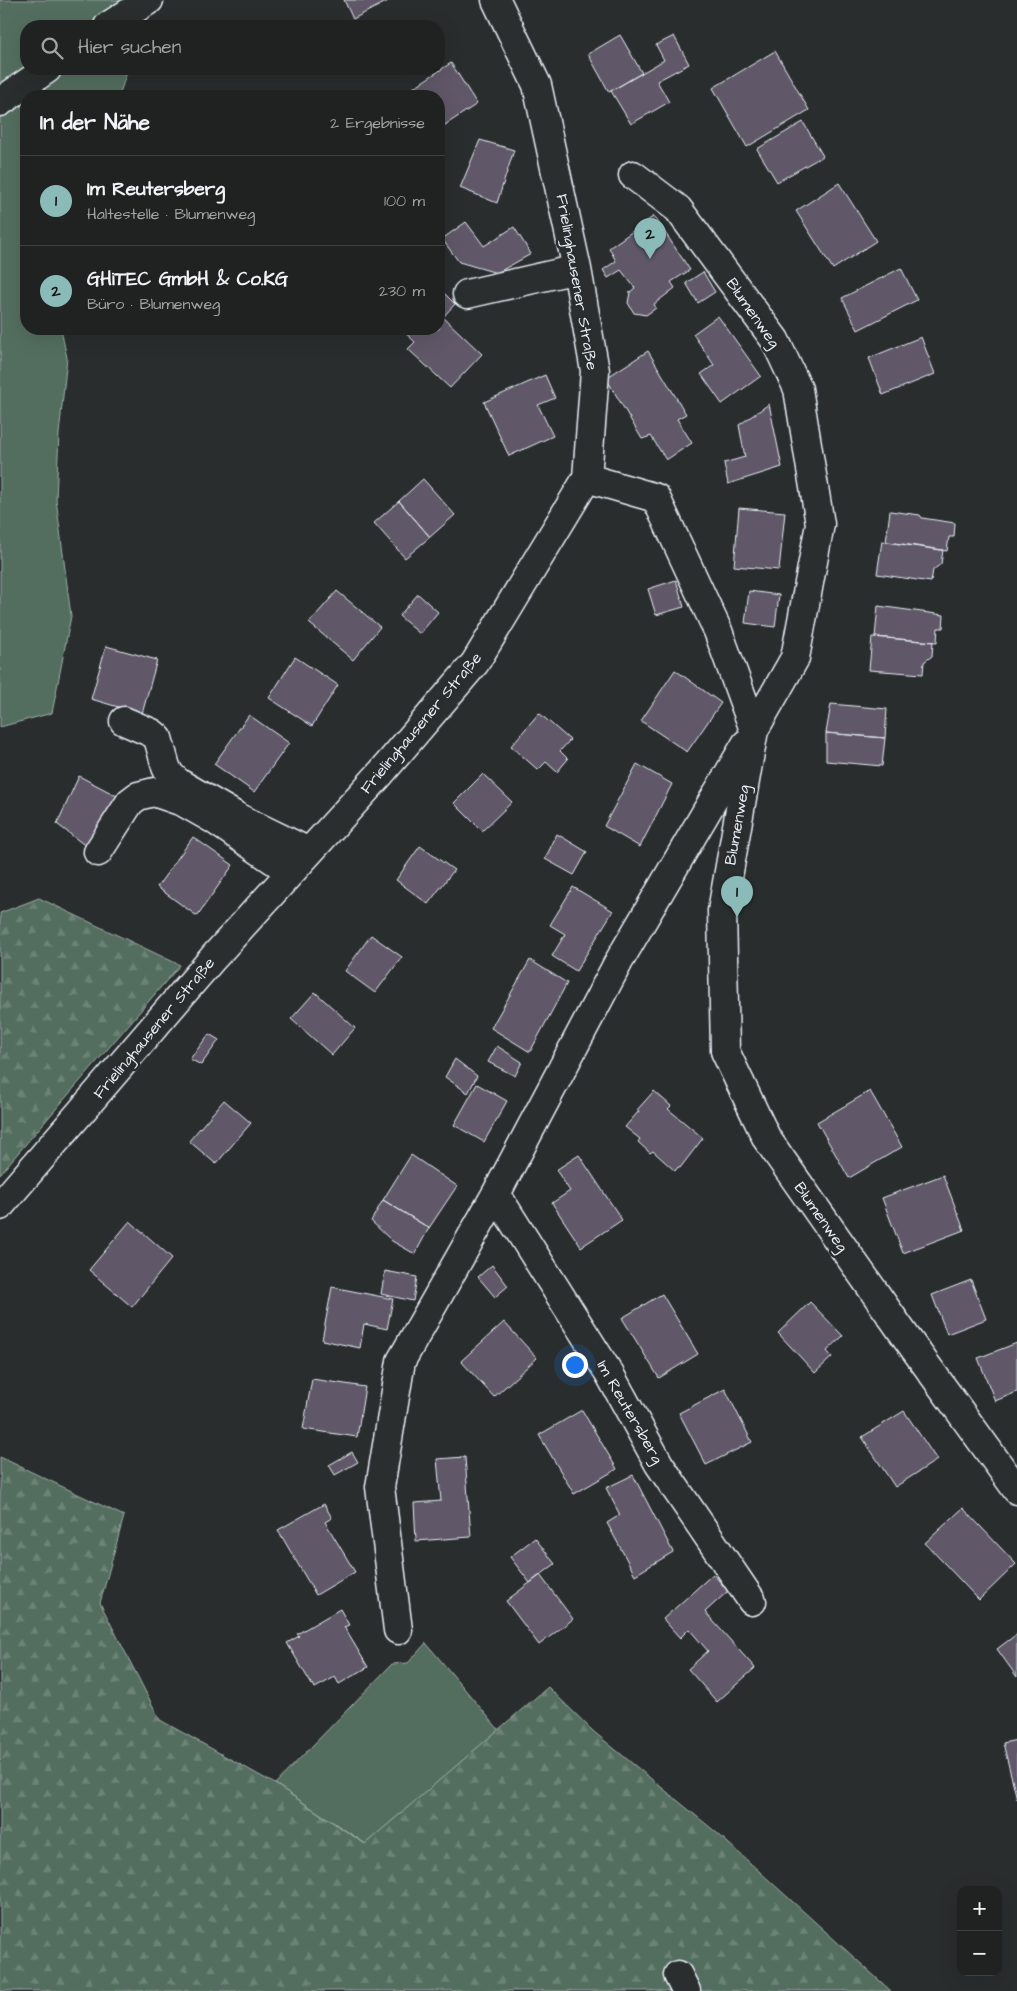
<!DOCTYPE html>
<html lang="de">
<meta charset="utf-8">
<style>
:root{--surface:#202222;--page:#282a2a;--text:#f1f3f6;--muted:#a2a4a5;--line:#3d3f40;--accent:#8bbbb9}
body{margin:0;font-family:"Architects Daughter",sans-serif;background:var(--page);color:var(--text)}
.controls{position:absolute;right:15px;bottom:15px;display:grid;overflow:hidden;border-radius:10px;box-shadow:0 5px 20px #0002}
.controls button{width:45px;height:45px;display:grid;place-items:center;padding:0;border:0;border-bottom:1px solid var(--line);background:var(--surface);color:var(--text);font:25px sans-serif}
.you{position:absolute;left:574px;top:1364px;width:18px;height:18px;margin:-12px;border:4px solid #fff;border-radius:50%;background:#1a73e8;box-shadow:0 0 0 8px #1a73e833}
.badge{display:grid;place-items:center;width:32px;height:32px;border-radius:50%;background:var(--accent);color:#111;font-size:16px;font-weight:700}
.pin{position:absolute;translate:-50% -41px;filter:drop-shadow(0 1px 2px #0008)}
.pin::after{content:'';position:absolute;top:26px;width:18px;height:15px;background:inherit;clip-path:polygon(0 0,100% 0,50% 100%)}
.list{margin:0;padding:0;list-style:none}
h2{display:flex;justify-content:space-between;align-items:center;height:65px;margin:0;padding:0 20px;font-size:21px}
h2 small{font-size:16px;font-weight:400;color:var(--muted)}
.list li{display:grid;grid-template-columns:32px 1fr auto;gap:15px;align-items:center;box-sizing:border-box;height:90px;padding:0 20px;border-top:1px solid var(--line)}
.list b{display:block;font-size:19px;white-space:nowrap}
.list p{margin:0;font-size:16px;white-space:nowrap;color:var(--muted)}
.list em{font-size:16px;font-style:normal;color:var(--muted)}
.icon{flex:none;width:28px;height:28px;fill:none;stroke:currentColor;stroke-width:2;stroke-linecap:round;stroke-linejoin:round}
.map{position:relative;flex:none;width:1017px;height:1991px;overflow:hidden}
.search{position:absolute;background:var(--surface);box-shadow:0 5px 20px #0002;left:20px;top:20px;width:425px;height:55px;display:flex;align-items:center;gap:12px;box-sizing:border-box;padding:0 18px;border-radius:20px;color:var(--muted);font-size:19px}
.panel{position:absolute;background:var(--surface);box-shadow:0 5px 20px #0002;left:20px;top:90px;width:425px;height:245px;border-radius:20px}
.map>svg:first-child{display:block}
</style>
<div class="map">
<svg width="1017" height="1991" viewBox="0 0 1017 1991">
<defs>
<pattern id="forest-firs" width="22" height="20" patternUnits="userSpaceOnUse" patternTransform="scale(1.25)"><rect width="22" height="20" fill="#536e5e"/><path d="M5 1l3.5 6h-7zM16 11l3.5 6h-7z" fill="#6c8376"/></pattern>
</defs>
<rect width="100%" height="100%" fill="#2a2d2e"/>
<filter id="ink" filterUnits="userSpaceOnUse"><feTurbulence type="fractalNoise" baseFrequency=".02" numOctaves="2"/><feDisplacementMap in="SourceGraphic" scale="10" xChannelSelector="R" yChannelSelector="G"/><feConvolveMatrix kernelMatrix="1 2 1 2 8 2 1 2 1" color-interpolation-filters="sRGB"/></filter>
<g filter="url(#ink)">
<path fill="#536e5e" stroke="#9eb0ab" d="M0,0H153L143,26H26V69H128L119,96H26V329H61L67,358L59,434L56,499L71,616L52,713L0,727Z
M426,1643L499,1730L366,1844L275,1784L392,1664L408,1663Z"/>
<path fill="url(#forest-firs)" stroke="#9eb0ab" d="M39,898L180,965L0,1174V913Z
M0,1457L124,1516L100,1603L160,1720L275,1784L365,1844L548,1687L594,1732L717,1833L891,1991H0Z"/>
<path fill="#615868" stroke="#e8f1f8" d="M344,0H390L353,19Z
M620,35L642,73L609,92L588,54Z
M674,36L689,64L657,81L669,102L631,124L611,91L664,60L656,45Z
M775,51L809,110L747,147L713,88Z
M451,63L477,104L439,129V96H403L402,95Z
M803,122L823,156L777,182L757,149Z
M480,140L514,150L497,203L460,188Z
M839,183L876,241L833,269L796,211Z
M654,216L690,270L671,282L675,288L654,304L656,308L646,315L634,313L628,303L630,292L635,288L621,270L608,278L603,270L616,261L609,248Z
M466,222L484,246L514,227L531,254L497,273L459,262L442,239Z
M901,268L917,300L858,330L842,298Z
M703,272L715,292L698,303L686,283Z
M439,288L455,304L443,317L482,354L450,388L408,349L415,342L401,329H439Z
M718,316L761,376L722,404L701,374L714,365L693,334Z
M921,337L935,374L883,395L869,358Z
M648,351L686,414L677,419L692,443L666,460L651,436L642,439L606,378Z
M545,375L555,398L538,405L553,436L509,456L484,402Z
M769,404L782,467L728,484L724,463L745,457L739,425Z
M423,479L455,515L430,537L399,501Z
M399,501L430,537L405,558L374,523Z
M739,508L785,512L779,570L734,566Z
M890,511L920,515L922,518L955,523L954,537H949L947,551L886,542Z
M882,541L943,550L941,564L933,570L931,582L877,574Z
M676,580L684,607L656,615L648,589Z
M337,591L380,627L353,660L309,623Z
M749,591L779,595L775,627L745,623Z
M418,594L438,612L420,634L399,616Z
M878,606L944,615L943,628H938L937,642L875,637Z
M872,637L933,642L932,656L924,662L923,674L869,670Z
M106,646L157,660L142,714L91,699Z
M295,657L338,685L312,726L269,698Z
M675,670L721,703L687,752L641,721Z
M831,704L887,709L885,738L826,733Z
M539,713L570,740L560,751L568,759L557,772L546,762L538,770L511,746Z
M249,715L289,743L254,792L214,764Z
M826,733L885,738L882,766L826,761Z
M637,764L672,784L640,847L604,826Z
M483,774L512,802L482,831L454,803Z
M79,776L119,797L91,850L57,824Z
M557,834L587,852L574,875L545,859Z
M193,837L233,865L197,916L157,887Z
M420,846L454,870L428,904L396,880Z
M573,887L613,911L576,971L552,956L565,934L550,925Z
M371,935L402,957L375,993L345,971Z
M530,960L567,983L530,1052L491,1028Z
M315,992L355,1028L332,1055L291,1019Z
M209,1034L219,1040L201,1065L190,1059Z
M497,1046L522,1062L515,1076L488,1062Z
M455,1059L477,1076L468,1093L445,1077Z
M477,1084L507,1101L484,1142L454,1125Z
M654,1091L671,1106L668,1109L703,1138L680,1168L678,1167L675,1171L653,1151L650,1153L638,1142L640,1139L625,1127L639,1111L637,1110Z
M870,1091L902,1147L849,1178L817,1122Z
M224,1100L251,1123L216,1164L189,1141Z
M411,1155L457,1186L429,1228L383,1200Z
M579,1155L622,1220L581,1247L552,1203L570,1191L556,1170Z
M943,1175L964,1230L903,1253L882,1198Z
M383,1200L429,1228L415,1254L392,1241L371,1221Z
M130,1221L172,1258L132,1307L89,1270Z
M492,1265L508,1286L495,1297L478,1277Z
M385,1271L417,1277L413,1301L381,1294Z
M971,1280L986,1319L947,1334L932,1295Z
M332,1287L393,1299L387,1329L364,1324L360,1348L322,1340Z
M662,1294L698,1354L659,1378L622,1318Z
M810,1302L843,1336L827,1351L832,1357L815,1373L778,1333Z
M504,1322L537,1358L494,1397L461,1361Z
M1017,1343V1392L995,1401L978,1358Z
M312,1379L365,1387L357,1437L303,1429Z
M725,1389L752,1442L706,1465L679,1413Z
M582,1410L617,1469L574,1494L539,1435Z
M904,1411L937,1460L895,1487L862,1437Z
M352,1452L358,1462L335,1475L329,1465Z
M465,1457L471,1537L416,1541L414,1503L441,1501L437,1459Z
M633,1475L673,1552L635,1575L607,1523L620,1515L606,1488Z
M324,1504L332,1518L325,1522L355,1572L316,1595L278,1530Z
M963,1508L1016,1564L979,1600L925,1543Z
M535,1538L555,1564L530,1583L510,1557Z
M713,1574L728,1591L705,1612L755,1668L717,1702L688,1669L708,1651L689,1629L680,1638L663,1619Z
M540,1575L573,1619L539,1645L506,1601Z
M340,1609L349,1625L344,1627L368,1667L339,1684L335,1677L315,1688L313,1684L312,1685L287,1643L299,1636L297,1634Z
M1017,1634V1677L997,1649Z
M1017,1740V1799L1003,1743Z"/>
<g fill="none" stroke-linecap="round" stroke-linejoin="round">
<defs>
<path id="minor" d="M108,26L149,0
M0,102L47,69
M633,175L678,209L775,340L798,389L820,524L795,658L754,730L722,911L725,1051L767,1139L906,1337L1017,1490
M467,294L577,269
M587,478L656,498L718,631L754,730
M124,721L152,733L158,738L166,767L170,775L179,783L241,819L309,852
M98,852L130,802L138,796L154,792L183,802L213,819L291,872
M496,1194L609,1373L659,1464L752,1601
M0,1206L213,958L381,773L475,663L587,478L595,371L577,269L537,85L496,0
M398,1630L380,1487L401,1361L496,1194L619,961L746,744
M678,1975L686,1991"/>
</defs>
<use href="#minor" stroke="#e8f1f8" stroke-width="31"/>
<use href="#minor" stroke="#2a2d2e" stroke-width="28"/>
</g>
</g>
<g text-anchor="middle" dominant-baseline="central" stroke-width="5" stroke-linejoin="round" paint-order="stroke">
<g font-size="16" fill="#e8f1f8" stroke="#2a2d2e">
<text transform="translate(577 282) rotate(80)">Frielinghausener Straße</text>
<text transform="translate(753 313) rotate(55)">Blumenweg</text>
<text transform="translate(421 723) rotate(-50)">Frielinghausener Straße</text>
<text transform="translate(737 825) rotate(-80)">Blumenweg</text>
<text transform="translate(154 1028) rotate(-50)">Frielinghausener Straße</text>
<text transform="translate(821 1217) rotate(55)">Blumenweg</text>
<text transform="translate(630 1412) rotate(60)">Im Reutersberg</text>
</g>
</g>
</svg>
<div class="controls">
<button>+</button>
<button>−</button>
</div>
<div class="you"></div>
<div class="pin badge" style="left:737px;top:917px">1</div>
<div class="pin badge" style="left:650px;top:259px">2</div>
<div class="search"><svg class="icon" aria-label="search" viewBox="0 0 24 24"><circle cx="10" cy="10" r="6"/><path d="M15 15l6 6"/></svg>Hier suchen</div>
<section class="panel">
<h2>In der Nähe<small>2 Ergebnisse</small></h2>
<ul class="list">
<li><span class="badge">1</span><div><b>Im Reutersberg</b><p>Haltestelle · Blumenweg</p></div><em>100 m</em></li>
<li><span class="badge">2</span><div><b>GHiTEC GmbH &amp; Co.KG</b><p>Büro · Blumenweg</p></div><em>230 m</em></li>
</ul>
</section>
</div>
